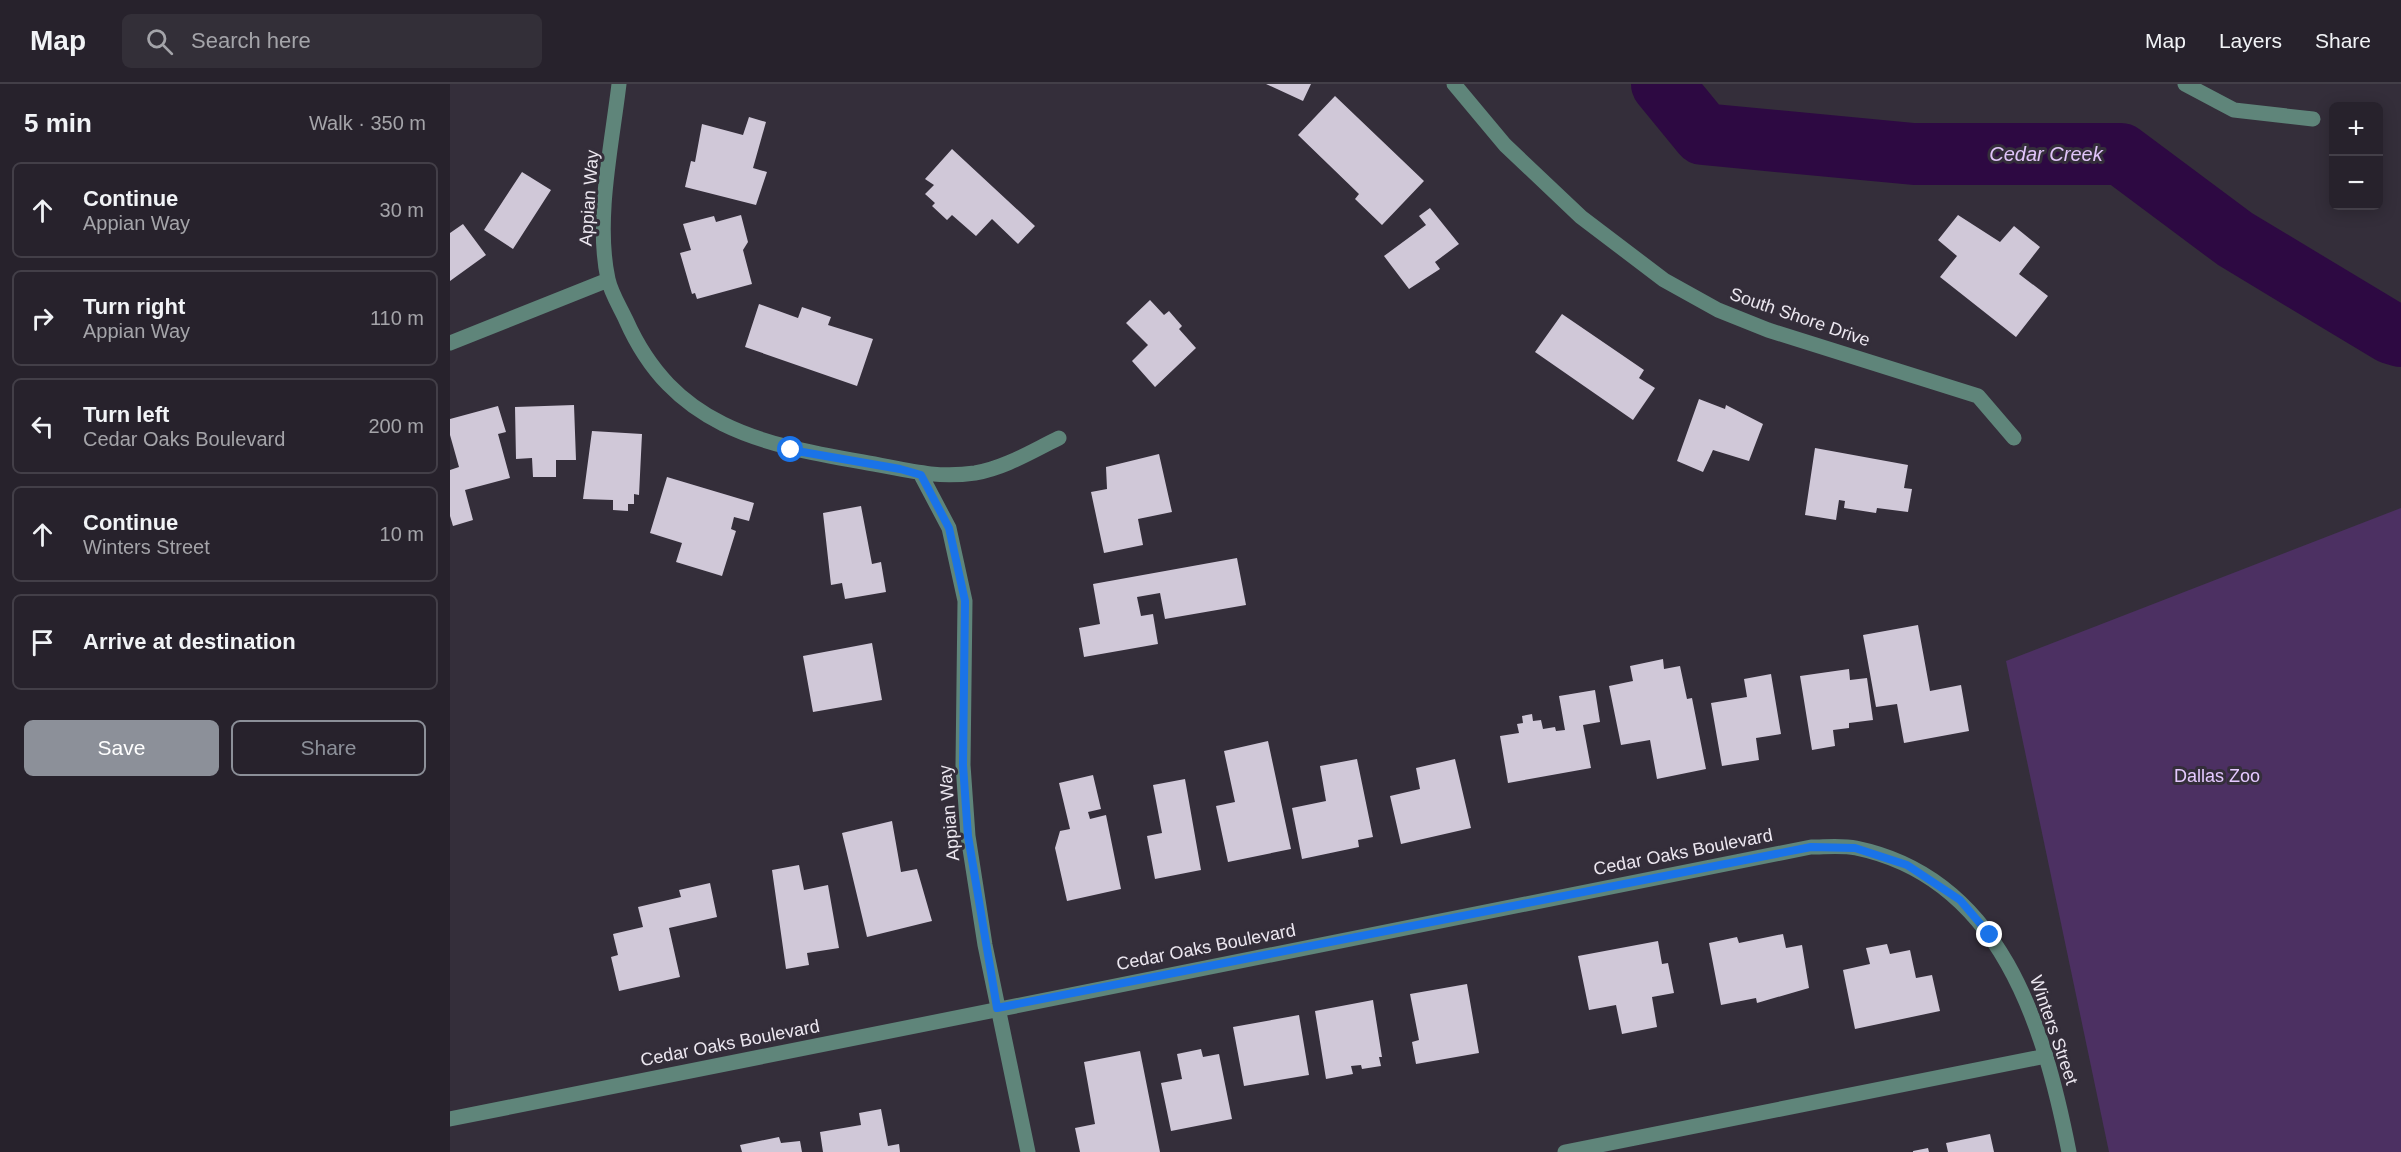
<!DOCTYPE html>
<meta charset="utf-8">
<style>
:root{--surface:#27222c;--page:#332f38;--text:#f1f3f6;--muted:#a4a4a9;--line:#433f48;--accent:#8c9099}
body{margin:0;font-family:Arial,sans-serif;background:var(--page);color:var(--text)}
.controls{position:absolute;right:18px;top:18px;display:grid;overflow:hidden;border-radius:9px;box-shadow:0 3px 15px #0003}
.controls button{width:54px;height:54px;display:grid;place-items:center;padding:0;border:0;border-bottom:2px solid var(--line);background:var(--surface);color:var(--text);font:30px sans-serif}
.stop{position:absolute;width:18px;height:18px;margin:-14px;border:4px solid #1a73e8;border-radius:50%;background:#fff}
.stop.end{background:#1a73e8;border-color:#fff;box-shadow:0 2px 6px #0008}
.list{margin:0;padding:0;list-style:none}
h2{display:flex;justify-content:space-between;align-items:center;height:78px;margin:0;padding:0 24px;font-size:26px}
h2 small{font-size:20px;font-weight:400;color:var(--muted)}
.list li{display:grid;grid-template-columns:39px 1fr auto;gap:18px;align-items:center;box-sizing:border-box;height:96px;margin:0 12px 12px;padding:0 12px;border:2px solid var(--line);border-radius:9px}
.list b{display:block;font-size:22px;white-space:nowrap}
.list p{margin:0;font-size:20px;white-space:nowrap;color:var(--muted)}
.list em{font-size:20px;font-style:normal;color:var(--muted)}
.actions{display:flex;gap:12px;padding:18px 24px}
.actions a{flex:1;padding:14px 0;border:2px solid var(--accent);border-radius:9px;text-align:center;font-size:21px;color:var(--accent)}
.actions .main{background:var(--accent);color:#fff}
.icon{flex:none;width:33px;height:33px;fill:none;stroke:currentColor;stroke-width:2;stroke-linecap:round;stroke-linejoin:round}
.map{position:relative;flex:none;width:1951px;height:1068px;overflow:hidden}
header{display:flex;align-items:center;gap:36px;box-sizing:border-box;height:84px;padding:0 30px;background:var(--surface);border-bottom:2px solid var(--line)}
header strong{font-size:28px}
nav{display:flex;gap:33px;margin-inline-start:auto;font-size:21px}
.search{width:420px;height:54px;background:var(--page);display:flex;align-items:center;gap:15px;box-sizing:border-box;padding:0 21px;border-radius:9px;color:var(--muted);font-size:22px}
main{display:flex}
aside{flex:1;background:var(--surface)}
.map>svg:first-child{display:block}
</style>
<header>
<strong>Map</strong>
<div class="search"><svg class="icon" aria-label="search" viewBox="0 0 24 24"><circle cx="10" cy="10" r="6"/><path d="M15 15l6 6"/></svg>Search here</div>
<nav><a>Map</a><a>Layers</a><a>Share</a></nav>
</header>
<main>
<aside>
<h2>5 min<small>Walk · 350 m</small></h2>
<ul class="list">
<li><svg class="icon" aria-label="ahead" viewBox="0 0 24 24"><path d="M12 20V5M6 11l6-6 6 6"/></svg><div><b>Continue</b><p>Appian Way</p></div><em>30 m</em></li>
<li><svg class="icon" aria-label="right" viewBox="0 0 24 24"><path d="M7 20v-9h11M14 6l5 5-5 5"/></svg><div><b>Turn right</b><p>Appian Way</p></div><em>110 m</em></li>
<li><svg class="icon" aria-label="left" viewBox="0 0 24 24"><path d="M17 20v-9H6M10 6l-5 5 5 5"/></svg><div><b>Turn left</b><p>Cedar Oaks Boulevard</p></div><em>200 m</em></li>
<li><svg class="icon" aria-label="ahead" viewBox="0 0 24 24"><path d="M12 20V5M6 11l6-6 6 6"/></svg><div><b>Continue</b><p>Winters Street</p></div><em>10 m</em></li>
<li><svg class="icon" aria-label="arrive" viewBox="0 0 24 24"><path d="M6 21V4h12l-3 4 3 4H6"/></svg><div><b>Arrive at destination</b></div></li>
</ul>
<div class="actions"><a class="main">Save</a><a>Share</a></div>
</aside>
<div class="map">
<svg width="1951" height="1068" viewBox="0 0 1951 1068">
<rect width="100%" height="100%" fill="#342e3a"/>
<path fill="#4c3062" d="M1951,424V1068H1659L1556,577Z"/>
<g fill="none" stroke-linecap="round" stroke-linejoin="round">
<path stroke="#2d0942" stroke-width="62" d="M1212,0L1253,50L1464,70H1671L1785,155L1941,249L1951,252"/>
</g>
<path fill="#d0c8d8" d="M816,0H861L853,17Z
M885,12L974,97L932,141L905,115L909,110L848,51Z
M299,33L316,38L303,84L317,88L306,121L235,103L241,77L245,78L252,40L293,51Z
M502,65L585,142L568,160L542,135L526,152L502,131L497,136L482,122L485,119L475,110L484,101L475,95Z
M72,88L101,106L63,165L34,146Z
M980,124L1009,160L985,178L990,185L959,205L934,172L976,141L969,132Z
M291,131L298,158L293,166L302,200L247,215L245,209L242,210L230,169L241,166L233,140L264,132L266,138Z
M1508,131L1550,158L1564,142L1590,163L1569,190L1598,212L1566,253L1490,193L1507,172L1488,156Z
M13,140L36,171L0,197V149Z
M700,216L714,231L719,227L732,242L729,245L746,264L705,303L682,277L698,261L676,239Z
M309,220L348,234L352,223L381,233L378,241L423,255L407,302L295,263Z
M1112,230L1194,286L1189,294L1205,304L1183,336L1085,268Z
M1249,315L1275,325L1276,321L1313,340L1299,377L1263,366L1253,388L1227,377Z
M124,321L126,376H106V393H83L82,374L66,375L65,323Z
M48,322L56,348L48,350L60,394L15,406L23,436L3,442L0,432V386L9,383L0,351V335Z
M142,347L192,350L189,411L184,410V420H178V427L163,426V416L133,415Z
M1365,364L1458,381L1454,404L1462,405L1458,428L1427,424L1426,429L1394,424L1395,417L1389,416L1386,436L1355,431Z
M709,370L722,428L688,435L693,461L654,469L641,408L657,405L656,383Z
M217,393L304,419L299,437L284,433L281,445L286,447L272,492L226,478L232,459L200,449Z
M411,422L422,480L431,478L436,508L395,515L392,499L381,501L373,429Z
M787,474L796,521L715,535L710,509L687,513L691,532L703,530L708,560L634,573L629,544L650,540L643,500Z
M1468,541L1480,607L1511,601L1519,647L1454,659L1447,620L1426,623L1413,551Z
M422,559L432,616L363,628L353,572Z
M1213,575L1214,585L1230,582L1237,615L1242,614L1256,685L1207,695L1200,656L1171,661L1159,602L1183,597L1180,582Z
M1399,585L1400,596L1417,594L1423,636L1399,639V644L1383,646L1385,662L1362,666L1350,592Z
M1321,590L1331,650L1306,654L1309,676L1272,682L1261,619L1297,613L1294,595Z
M1145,606L1150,638L1133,641L1141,684L1058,699L1050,652L1069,649L1067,640L1073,639L1072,632L1082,630L1083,637L1091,636L1093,645L1105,643L1106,647L1115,646L1109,612Z
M818,657L841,765L778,778L766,722L785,718L774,667Z
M907,675L923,753L908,756L909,763L852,775L842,724L876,717L870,682Z
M1005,675L1021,744L951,760L940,712L970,705L966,684Z
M643,691L651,725L638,728L640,735L656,731L671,805L617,817L605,764L610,747L620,745L609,699Z
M735,695L751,786L705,795L697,752L712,749L703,701Z
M442,737L451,788L467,785L482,837L417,853L392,749Z
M349,781L354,806L378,801L389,864L357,869L359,881L336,885L322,786Z
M260,799L267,833L219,844L230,893L169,907L161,873L168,871L163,850L193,843L188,823L231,813L229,806Z
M1333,850L1336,864L1352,861L1359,904L1307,919L1306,914L1271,921L1259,859L1287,853L1289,859Z
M1208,857L1212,880L1218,879L1224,909L1202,913L1207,943L1172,950L1166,921L1139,926L1128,872Z
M1437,860L1440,870L1460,866L1466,894L1482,891L1490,927L1405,945L1393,886L1420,880L1416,864Z
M1017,900L1029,969L966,980L962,958L969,956L960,910Z
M923,916L932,973H929L931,982L912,985L911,981L901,982L903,990L876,995L865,927Z
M849,931L859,991L794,1002L783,943Z
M751,965L753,973L769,970L782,1035L721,1047L711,999L732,995L727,970Z
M690,967L710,1068H630L625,1044L645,1040L634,978Z
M431,1025L438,1062L449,1060L450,1068H373L370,1048L411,1041L409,1029Z
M1540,1050L1544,1068H1498L1496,1059Z
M329,1053L331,1059L350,1057L352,1068H292L290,1061Z
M1478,1064L1479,1068H1463V1067Z"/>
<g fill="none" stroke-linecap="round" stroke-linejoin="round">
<path stroke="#5f857a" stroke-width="15" d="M169,0C162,60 145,136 158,195C161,209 170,223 176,236C223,342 309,360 413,378C454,385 483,395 525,389C555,384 582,367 609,354
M1004,0L1055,61L1131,133L1214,196L1268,226L1318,246L1528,312L1564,354
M1735,0L1784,26L1863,35
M0,259L158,196
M471,391L499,444L515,517L513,681L518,752L535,861L578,1068
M0,1035L1361,763C1375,763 1392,761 1406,764C1551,794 1594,942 1619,1068
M1115,1068L1596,972"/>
</g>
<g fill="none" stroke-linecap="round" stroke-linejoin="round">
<path stroke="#1a73e8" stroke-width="8" d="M341,366L450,385L471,391L499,444L515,517L513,681L518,752L547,924L1361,763L1405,764L1457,781L1510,816L1540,851"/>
</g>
<g text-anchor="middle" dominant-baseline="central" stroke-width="6" stroke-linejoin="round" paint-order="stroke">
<g font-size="18" fill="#ece7f0" stroke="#342e3a">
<text transform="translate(139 114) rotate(-86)">Appian Way</text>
<text transform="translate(1350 233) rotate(19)">South Shore Drive</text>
<text transform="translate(499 729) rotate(-95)">Appian Way</text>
<text transform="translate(1233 768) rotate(-11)">Cedar Oaks Boulevard</text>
<text transform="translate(756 863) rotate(-11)">Cedar Oaks Boulevard</text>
<text transform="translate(1604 946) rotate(71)">Winters Street</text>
<text transform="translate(280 959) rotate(-11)">Cedar Oaks Boulevard</text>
</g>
<g font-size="18" fill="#e5c9ff" stroke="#342e3a">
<text x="1767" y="692">Dallas Zoo</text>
</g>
<g font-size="20" font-style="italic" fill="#e0c4f9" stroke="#342e3a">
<text x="1596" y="70">Cedar Creek</text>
</g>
</g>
</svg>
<div class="controls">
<button>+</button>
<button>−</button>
</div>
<div class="stop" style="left:341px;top:366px"></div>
<div class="stop end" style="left:1540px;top:851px"></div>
</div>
</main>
